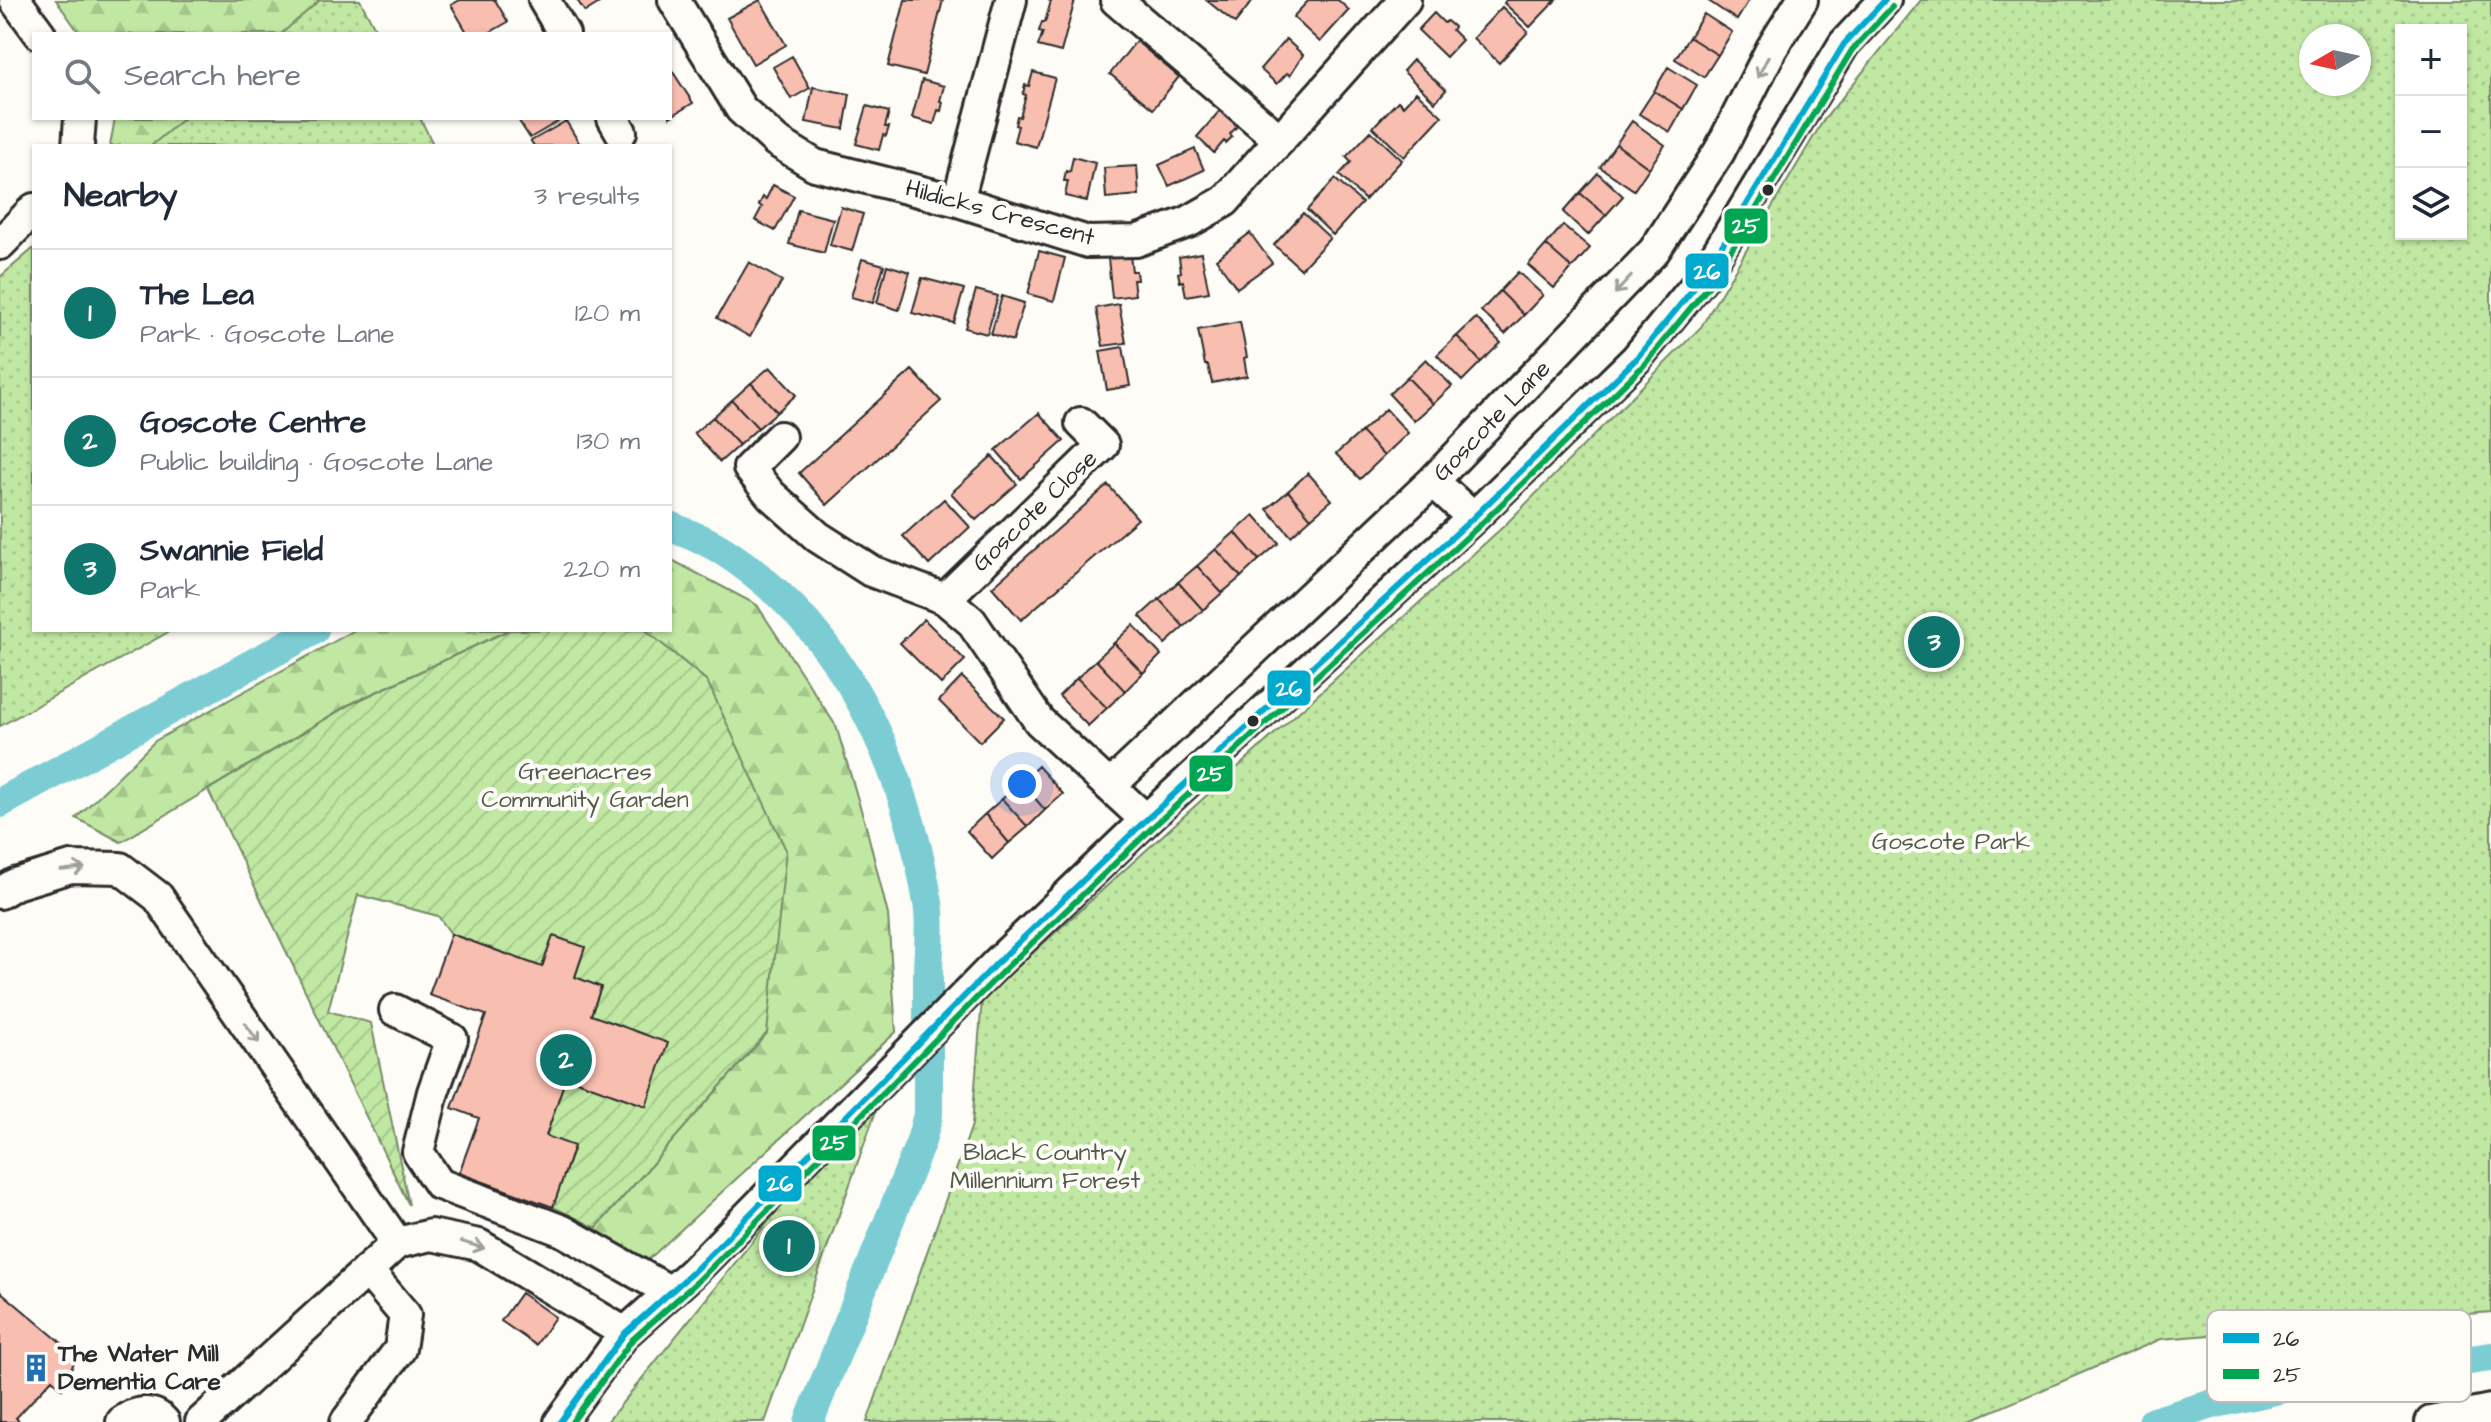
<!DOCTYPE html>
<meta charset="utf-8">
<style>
:root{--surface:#fff;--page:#f2f2f3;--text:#1f2937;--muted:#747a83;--line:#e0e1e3;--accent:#0f766e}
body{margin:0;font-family:"Architects Daughter",sans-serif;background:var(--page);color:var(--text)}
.controls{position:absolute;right:24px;top:24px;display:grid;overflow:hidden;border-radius:0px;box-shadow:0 2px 6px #0004}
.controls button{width:72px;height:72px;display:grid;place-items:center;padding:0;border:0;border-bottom:2px solid var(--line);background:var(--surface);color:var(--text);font:40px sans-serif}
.compass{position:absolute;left:2299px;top:24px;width:72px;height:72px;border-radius:50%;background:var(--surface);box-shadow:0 2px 6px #0004;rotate:261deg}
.you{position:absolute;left:1022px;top:784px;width:28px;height:28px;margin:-20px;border:6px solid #fff;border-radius:50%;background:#1a73e8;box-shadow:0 0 0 12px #1a73e833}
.badge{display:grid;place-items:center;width:52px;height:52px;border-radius:50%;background:var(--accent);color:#fff;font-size:26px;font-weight:700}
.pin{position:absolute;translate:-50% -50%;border:4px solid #fff;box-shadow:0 2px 8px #0006}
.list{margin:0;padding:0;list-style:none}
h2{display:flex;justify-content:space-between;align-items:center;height:104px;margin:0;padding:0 32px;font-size:34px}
h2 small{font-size:26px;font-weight:400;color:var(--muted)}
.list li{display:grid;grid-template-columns:52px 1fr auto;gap:24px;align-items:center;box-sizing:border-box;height:128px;padding:0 32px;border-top:2px solid var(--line)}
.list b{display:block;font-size:30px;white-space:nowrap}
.list p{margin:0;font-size:26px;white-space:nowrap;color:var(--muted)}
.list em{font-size:26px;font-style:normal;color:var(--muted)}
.icon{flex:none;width:44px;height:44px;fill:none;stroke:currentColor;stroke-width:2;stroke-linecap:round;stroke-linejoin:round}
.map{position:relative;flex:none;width:2491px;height:1422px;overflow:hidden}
.search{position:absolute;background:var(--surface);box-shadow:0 2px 6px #0004;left:32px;top:32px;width:640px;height:88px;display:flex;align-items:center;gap:20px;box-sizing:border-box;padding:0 28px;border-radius:0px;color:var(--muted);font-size:30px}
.panel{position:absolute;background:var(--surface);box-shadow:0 2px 6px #0004;left:32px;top:144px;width:640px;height:488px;border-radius:0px}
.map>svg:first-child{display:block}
</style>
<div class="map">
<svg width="2491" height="1422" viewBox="0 0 2491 1422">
<defs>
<pattern id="forest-firs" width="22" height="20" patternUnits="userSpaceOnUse" patternTransform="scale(2)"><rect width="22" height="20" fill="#c0e8a3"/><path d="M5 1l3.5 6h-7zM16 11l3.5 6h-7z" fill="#a5c78c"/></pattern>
<pattern id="park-dots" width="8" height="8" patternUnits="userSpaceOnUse" patternTransform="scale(2)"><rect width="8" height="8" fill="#c0e8a3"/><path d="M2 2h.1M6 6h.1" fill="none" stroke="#a5c78c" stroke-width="1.8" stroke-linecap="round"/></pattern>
<pattern id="garden-furrows" width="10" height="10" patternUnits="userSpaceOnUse" patternTransform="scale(2)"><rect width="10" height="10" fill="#c0e8a3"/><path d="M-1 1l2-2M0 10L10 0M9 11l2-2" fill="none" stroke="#a5c78c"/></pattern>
</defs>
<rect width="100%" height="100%" fill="#fdfcf7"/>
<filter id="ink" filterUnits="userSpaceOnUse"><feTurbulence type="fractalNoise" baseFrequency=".0125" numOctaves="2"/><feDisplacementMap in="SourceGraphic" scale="16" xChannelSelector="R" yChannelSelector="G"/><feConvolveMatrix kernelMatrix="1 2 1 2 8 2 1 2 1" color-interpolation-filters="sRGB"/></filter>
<g filter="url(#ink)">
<path fill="url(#forest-firs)" stroke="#768a67" stroke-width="2" d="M56,0H349V34H80Z
M115,118H351V146H110Z
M670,559L757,605L836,726L867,830L888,915L896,1032L648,1260L619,1255L596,1228L767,1033L707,681L645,630H670Z
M355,630H509L348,705L121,842L76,818L155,741Z"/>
<path fill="url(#park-dots)" stroke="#768a67" stroke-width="2" fill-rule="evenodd" d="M320,0H360L378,34H281Z
M1921,0H2491V1312L2161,1339L1967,1422H867L972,1125L982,999L1504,526L1701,327L1823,121ZM2401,30H2461V234H2401ZM2311,36H2359V84H2311Z
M184,118H420L434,146H151Z
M34,248V630H172L0,726V277Z
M891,1069L765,1422H607Z"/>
<path fill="url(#garden-furrows)" stroke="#768a67" stroke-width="2" d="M509,630H645L707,681L786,850L767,1033L596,1228L553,1207L574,1147L546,1136L566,1077L646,1106L591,1015L601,987L575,977L585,947L553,936L542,967L451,934L438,916L358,895L328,1011L371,1023L409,1205L208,790L349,705Z"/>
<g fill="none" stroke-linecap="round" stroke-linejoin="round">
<path stroke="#7ccdd3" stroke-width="30" d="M670,526C686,534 705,539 720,549C843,626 905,764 928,903C932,926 928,952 928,975C928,1022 928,1068 928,1115L921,1141L809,1422
M0,803L314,630
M2153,1422L2216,1403L2302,1384L2491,1357"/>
</g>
<path fill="#f8beb0" stroke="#2b2b2b" stroke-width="2" d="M460,0H495L508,22L487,34H468L451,5Z
M577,0H604L585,12Z
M760,0L786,45L753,64L727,18Z
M905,0H943L924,75L888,66Z
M1048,0H1075L1061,52L1038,46L1043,32L1039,31L1042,22H1045L1051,1Z
M1206,0H1253L1235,23Z
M1309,0H1338L1349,10L1320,42L1293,17Z
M1506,0H1556L1530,27L1504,3Z
M1707,0H1749L1737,20Z
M1502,7L1528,32L1499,63L1473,38Z
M1434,13L1444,23L1447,21L1454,27L1452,30L1462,40L1446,57L1418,30Z
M1704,14L1732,32L1718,55L1689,37Z
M1689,37L1718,55L1704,77L1675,59Z
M1286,39L1303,55L1290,75L1287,73L1277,84L1260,69Z
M1136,41L1179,77L1153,109L1110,74Z
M792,56L810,88L791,99L773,67Z
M1413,60L1446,90L1435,102L1403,71Z
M1668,67L1697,85L1683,109L1654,91Z
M671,69L693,103L670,117V70Z
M1033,72L1055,78L1036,147L1014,141L1018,126L1015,125L1017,116L1020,117L1026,95L1023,94L1025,85L1029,86Z
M922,80L944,86L940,101L943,102L941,111L938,110L934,124L912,118Z
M813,87L850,94L844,129L806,122Z
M1654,91L1683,109L1670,132L1639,114Z
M1416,92L1442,116L1404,157L1373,127L1398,101L1403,106Z
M867,106L889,112L885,127H889L886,136L883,135L879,150L856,144Z
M1223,107L1240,123L1230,134L1232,137L1226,143L1224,141L1214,153L1197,137Z
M517,118H564L530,138Z
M566,121L581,146H534L531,141Z
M1632,121L1665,145L1649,168L1616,144Z
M1371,131L1402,160L1365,200L1339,175L1351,162L1346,157Z
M1616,144L1649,168L1634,190L1600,167Z
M1195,149L1204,170L1169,186L1159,165Z
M1073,157L1095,163L1087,201L1065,196L1068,181H1064L1066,171L1070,172Z
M1137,166L1139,195L1106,198L1104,168Z
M1598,173L1623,196L1606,215L1580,193Z
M1335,179L1362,203L1333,235L1307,210Z
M773,185L794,196L775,231L755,220L762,207L759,205L763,197L766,199Z
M1580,193L1606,215L1588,235L1563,212Z
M841,207L863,214L852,251L830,245Z
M798,210L833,219L824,253L789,244Z
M1303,213L1330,238L1301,269L1274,245Z
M1563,225L1590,248L1572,268L1546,245Z
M1250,233L1272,263L1237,288L1216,259Z
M1546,245L1572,268L1554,288L1528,265Z
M1039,251L1065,258L1054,301L1028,294Z
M1201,253L1209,292L1186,296L1183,281L1180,282L1178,273L1181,272L1179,257Z
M1130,256L1132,271H1136L1137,280H1133L1135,295L1112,298L1108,258Z
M862,259L884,265L873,303L851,297Z
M749,262L782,281L750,337L717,318Z
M887,265L910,272L899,310L877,303Z
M1518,272L1543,295L1524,315L1500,291Z
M922,278L964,289L954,323L912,313Z
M976,290L998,296L987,334L965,328Z
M1500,291L1524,315L1505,334L1481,311Z
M1002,296L1024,303L1013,341L991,334Z
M1119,304L1126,343L1103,346L1096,308Z
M1476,318L1501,343L1481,362L1457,336Z
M1240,322L1247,357L1244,358L1247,376L1212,383L1208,365H1205L1198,330Z
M1457,336L1481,362L1462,381L1437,355Z
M1123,347L1130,386L1107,390L1100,351Z
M1426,359L1452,386L1433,404L1407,377Z
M770,367L796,395L777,412L751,383Z
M912,370L941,401L827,505L799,473Z
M1407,377L1433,404L1414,421L1389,394Z
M751,383L777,412L758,428L732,400Z
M732,400L758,428L739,445L713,417Z
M1386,409L1408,433L1384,456L1361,432Z
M1039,413L1064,441L1021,479L996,450Z
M713,417L739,445L720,462L694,433Z
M1361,432L1384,456L1360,479L1336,454Z
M992,456L1017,484L976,520L951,493Z
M1308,473L1332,500L1311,518L1288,491Z
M1108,485L1138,519L1021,620L992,587Z
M1288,491L1311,518L1291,536L1267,509Z
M944,499L970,527L929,565L903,536Z
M1254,515L1279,543L1259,560L1235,532Z
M1235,532L1259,560L1241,577L1216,549Z
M1216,549L1241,577L1222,593L1197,566Z
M1197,566L1222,593L1203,610L1178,582Z
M1178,582L1203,610L1184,627L1159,599Z
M1159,599L1184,627L1165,644L1140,616Z
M924,619L965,660L941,684L900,643Z
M1133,625L1161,655L1143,673L1114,643Z
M1114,643L1143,673L1125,691L1096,660Z
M1096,660L1125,691L1107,708L1077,678Z
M962,677L1004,718L980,742L939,701Z
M1077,678L1107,708L1088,726L1059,696Z
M1038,766L1063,794L1045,810L1021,782Z
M1021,782L1045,810L1028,827L1002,799Z
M1002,799L1028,827L1009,843L985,814Z
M985,814L1009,843L992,859L967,831Z
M451,934L542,967L553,936L585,947L575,977L601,987L591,1015L668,1043L646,1106L566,1077L546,1136L574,1146L553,1207L459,1173L479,1118L452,1108L486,1015L429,995Z
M0,1291L77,1356L62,1389L52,1379L16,1418L20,1422H0Z
M521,1293L555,1317L536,1345L501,1321Z"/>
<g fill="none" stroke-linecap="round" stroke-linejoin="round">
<defs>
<path id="minor" d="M15,0L40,34
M544,0L564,34
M674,0L741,109L776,141L815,165L958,201L1088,242L1136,241L1188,222L1225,201L1405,0
M1116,0L1280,140
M613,118L621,132
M78,146L80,118
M958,201L1011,0
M0,244L34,209
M780,437L749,468L771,495L818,537L871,571L945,599L971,621L1039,721L1146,820
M1433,481L1473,518
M945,599L1103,445L1081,423
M1111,785L1433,481L1654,251L1719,152L1772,48L1802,0
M0,893L15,884L71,867L120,868L158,897L397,1243
M395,1010L452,1039L433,1092L418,1152L439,1184L563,1231L669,1291
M122,1422C135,1412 152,1408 164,1422
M201,1422L397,1243L431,1235L479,1245L625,1333
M346,1422L400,1349L405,1315L367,1270
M560,1422L625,1333L692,1273L996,964L1146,820L1473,518L1636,359L1703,277L1844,44L1885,0
M2431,1422L2491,1410"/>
</defs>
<use href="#minor" stroke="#2b2b2b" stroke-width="36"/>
<use href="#minor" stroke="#fdfcf7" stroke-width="30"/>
<defs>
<path id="bus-1" d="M560,1422L625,1333L692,1273L996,964L1146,820L1473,518L1636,359L1703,277L1844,44L1885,0"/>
<path id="bus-2" d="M572,1422L632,1340L699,1280L1003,971L1153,827L1480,525L1643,366L1712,282L1852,50L1892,7"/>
</defs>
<use href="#bus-1" stroke="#fdfcf7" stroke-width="12"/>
<use href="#bus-2" stroke="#fdfcf7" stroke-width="12"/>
<use href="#bus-1" stroke="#00a9ce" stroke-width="6"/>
<use href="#bus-2" stroke="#00a651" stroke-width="6"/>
</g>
<defs><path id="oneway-shaft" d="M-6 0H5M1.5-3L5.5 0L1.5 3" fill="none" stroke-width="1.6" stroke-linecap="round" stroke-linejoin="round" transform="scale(2)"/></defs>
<g stroke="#9e9e9b">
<use href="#oneway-shaft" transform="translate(1763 67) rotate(117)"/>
<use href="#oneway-shaft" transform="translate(1623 285) rotate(133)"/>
<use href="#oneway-shaft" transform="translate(73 869) rotate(-6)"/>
<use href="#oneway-shaft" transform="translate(252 1033) rotate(55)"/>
<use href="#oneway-shaft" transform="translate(473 1245) rotate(17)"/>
</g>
</g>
<defs>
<symbol id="building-bare" viewBox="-9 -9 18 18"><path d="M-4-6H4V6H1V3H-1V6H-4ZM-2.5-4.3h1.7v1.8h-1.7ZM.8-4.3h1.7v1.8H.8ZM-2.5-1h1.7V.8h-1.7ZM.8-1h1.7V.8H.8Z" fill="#1f6fb2" stroke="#fdfcf7" stroke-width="2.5" paint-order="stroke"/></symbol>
</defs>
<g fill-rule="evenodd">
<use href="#building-bare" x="16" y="1348" width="40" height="40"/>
</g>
<g fill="#2b2b2b" stroke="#fdfcf7" stroke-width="3">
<circle cx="1768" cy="190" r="7"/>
<circle cx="1253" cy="721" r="7"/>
</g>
<g text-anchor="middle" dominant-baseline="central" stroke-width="8" stroke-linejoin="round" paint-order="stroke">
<g font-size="24" fill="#2b2b2b" stroke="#fdfcf7">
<text transform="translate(1000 213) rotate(15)">Hildicks Crescent</text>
<text transform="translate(1492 421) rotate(-46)">Goscote Lane</text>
<text transform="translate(1035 511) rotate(-44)">Goscote Close</text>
</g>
<g font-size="24" fill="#505a49" stroke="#fdfcf7">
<text x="585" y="772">Greenacres<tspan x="585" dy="28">Community Garden</tspan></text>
<text x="1951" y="842">Goscote Park</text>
<text x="1045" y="1153">Black Country<tspan x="1045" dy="28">Millennium Forest</tspan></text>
</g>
<g font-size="24" font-weight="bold" fill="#2b2b2b" stroke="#fdfcf7" text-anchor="start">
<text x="58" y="1354">The Water Mill<tspan x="58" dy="28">Dementia Care</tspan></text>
</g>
</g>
<rect x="2207" y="1310" width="264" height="92" rx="12" fill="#fdfcf7" stroke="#bebdba" stroke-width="2"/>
<rect x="2223" y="1333" width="36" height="10" fill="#00a9ce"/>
<rect x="2223" y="1369" width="36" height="10" fill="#00a651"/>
<g font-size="22" fill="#2b2b2b">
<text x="2273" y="1346">26</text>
<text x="2273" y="1382">25</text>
</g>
<g stroke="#fdfcf7" stroke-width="3">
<rect x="1723" y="207" width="46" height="38" rx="8" fill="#00a651"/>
<rect x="1684" y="252" width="46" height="38" rx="8" fill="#00a9ce"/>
<rect x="1266" y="669" width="46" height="38" rx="8" fill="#00a9ce"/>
<rect x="1188" y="754" width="46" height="39" rx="8" fill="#00a651"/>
<rect x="811" y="1124" width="46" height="38" rx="8" fill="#00a651"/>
<rect x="757" y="1164" width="46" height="39" rx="8" fill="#00a9ce"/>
</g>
<g font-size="22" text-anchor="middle" font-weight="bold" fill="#fff">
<text x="1746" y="233">25</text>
<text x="1707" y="279">26</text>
<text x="1289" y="696">26</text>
<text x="1211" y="781">25</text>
<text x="834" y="1150">25</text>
<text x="780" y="1191">26</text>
</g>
</svg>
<div class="controls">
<button>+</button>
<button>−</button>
<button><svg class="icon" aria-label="layers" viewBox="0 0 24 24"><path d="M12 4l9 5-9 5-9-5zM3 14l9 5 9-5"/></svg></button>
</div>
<svg class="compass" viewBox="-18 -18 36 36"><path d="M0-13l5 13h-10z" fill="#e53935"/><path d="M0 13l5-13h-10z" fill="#747a83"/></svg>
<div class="you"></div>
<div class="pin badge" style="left:789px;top:1246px">1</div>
<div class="pin badge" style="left:566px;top:1060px">2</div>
<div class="pin badge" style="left:1934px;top:642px">3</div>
<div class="search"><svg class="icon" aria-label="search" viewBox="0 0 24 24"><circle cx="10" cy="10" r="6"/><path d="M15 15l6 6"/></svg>Search here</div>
<section class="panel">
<h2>Nearby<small>3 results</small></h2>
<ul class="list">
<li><span class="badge">1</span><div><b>The Lea</b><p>Park · Goscote Lane</p></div><em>120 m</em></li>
<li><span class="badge">2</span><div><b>Goscote Centre</b><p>Public building · Goscote Lane</p></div><em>130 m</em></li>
<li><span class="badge">3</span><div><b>Swannie Field</b><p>Park</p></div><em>220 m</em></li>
</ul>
</section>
</div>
